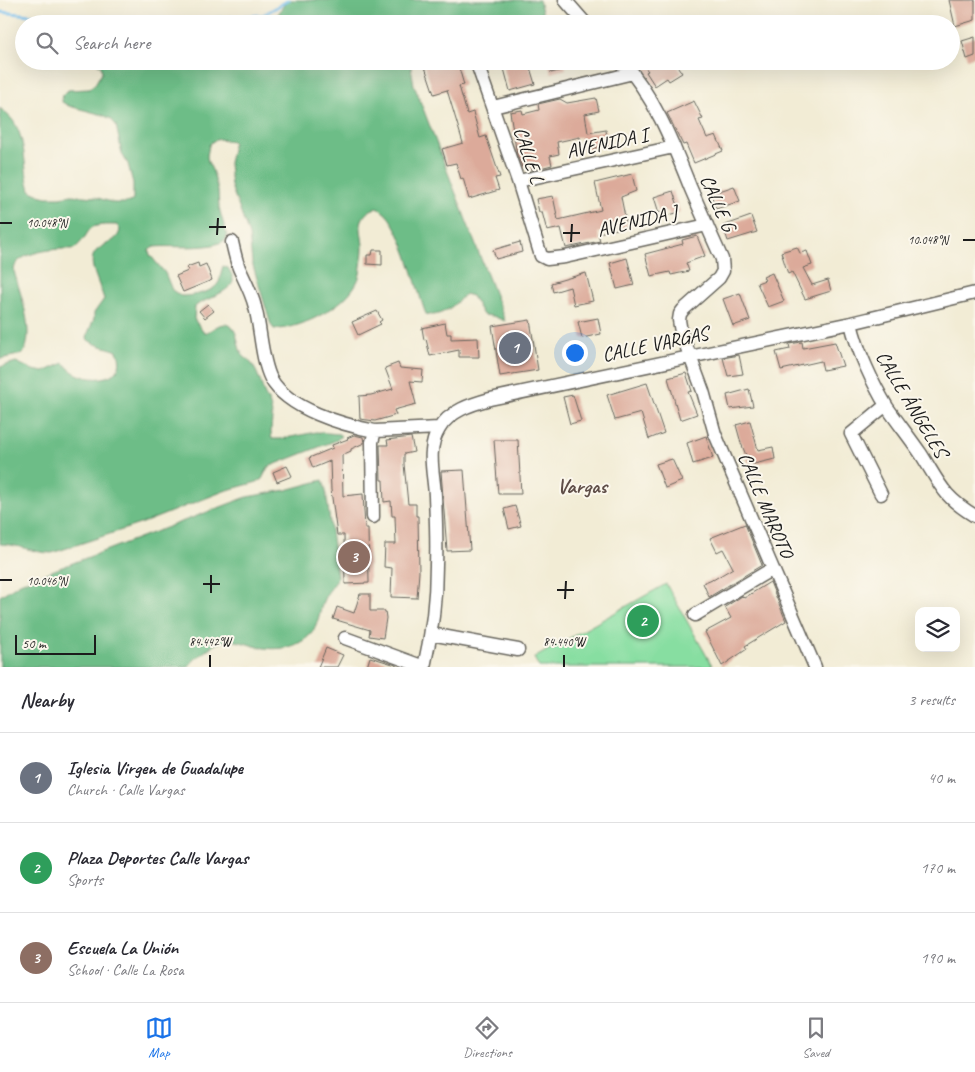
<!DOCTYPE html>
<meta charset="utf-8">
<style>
:root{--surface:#fff;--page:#f2f2f3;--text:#2b2b33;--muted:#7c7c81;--line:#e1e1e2;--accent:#1a73e8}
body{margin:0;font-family:Caveat,sans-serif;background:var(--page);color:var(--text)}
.controls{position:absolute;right:15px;bottom:15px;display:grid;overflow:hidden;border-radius:10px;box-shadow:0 5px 20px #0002}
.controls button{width:45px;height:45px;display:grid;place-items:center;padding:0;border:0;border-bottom:1px solid var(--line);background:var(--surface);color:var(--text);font:25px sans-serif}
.scale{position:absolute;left:15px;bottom:12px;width:81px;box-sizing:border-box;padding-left:5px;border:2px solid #1c1c1c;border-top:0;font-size:14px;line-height:18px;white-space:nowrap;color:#1c1c1c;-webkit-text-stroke:4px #fbf7ec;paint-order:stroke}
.you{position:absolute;left:574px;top:352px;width:18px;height:18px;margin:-12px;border:4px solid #fff;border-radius:50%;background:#1a73e8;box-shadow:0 0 0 8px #1a73e833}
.badge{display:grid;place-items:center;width:32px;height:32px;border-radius:50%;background:var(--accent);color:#fff;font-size:16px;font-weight:700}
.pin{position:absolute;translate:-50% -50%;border:2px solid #fff;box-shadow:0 1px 5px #0006}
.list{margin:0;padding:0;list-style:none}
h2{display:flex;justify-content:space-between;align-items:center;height:65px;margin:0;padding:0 20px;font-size:21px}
h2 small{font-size:16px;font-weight:400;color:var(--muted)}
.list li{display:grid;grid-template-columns:32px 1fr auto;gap:15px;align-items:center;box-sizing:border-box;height:90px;padding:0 20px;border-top:1px solid var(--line)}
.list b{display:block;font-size:19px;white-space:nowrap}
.list p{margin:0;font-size:16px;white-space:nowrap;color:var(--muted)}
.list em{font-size:16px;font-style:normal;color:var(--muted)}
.icon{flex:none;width:28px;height:28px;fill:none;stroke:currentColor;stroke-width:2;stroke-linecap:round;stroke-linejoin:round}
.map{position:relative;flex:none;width:975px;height:667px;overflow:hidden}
.search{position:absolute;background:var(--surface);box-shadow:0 5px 20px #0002;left:15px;right:15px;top:15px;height:55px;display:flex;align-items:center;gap:12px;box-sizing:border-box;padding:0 18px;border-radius:28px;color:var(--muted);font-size:19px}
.sheet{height:335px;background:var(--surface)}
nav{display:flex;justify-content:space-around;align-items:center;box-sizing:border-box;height:70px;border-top:1px solid var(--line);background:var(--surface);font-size:14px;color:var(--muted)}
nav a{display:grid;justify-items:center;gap:2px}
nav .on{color:var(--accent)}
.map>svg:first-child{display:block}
</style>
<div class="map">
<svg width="975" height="667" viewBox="0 0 975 667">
<rect width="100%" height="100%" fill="#fbf7ec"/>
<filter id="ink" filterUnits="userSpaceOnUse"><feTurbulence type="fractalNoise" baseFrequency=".02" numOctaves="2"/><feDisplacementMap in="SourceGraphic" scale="10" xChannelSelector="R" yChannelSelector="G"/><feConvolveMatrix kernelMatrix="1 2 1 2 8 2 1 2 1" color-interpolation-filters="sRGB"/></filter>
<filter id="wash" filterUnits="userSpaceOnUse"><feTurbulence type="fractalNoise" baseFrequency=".0096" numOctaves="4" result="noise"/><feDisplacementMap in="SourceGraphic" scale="20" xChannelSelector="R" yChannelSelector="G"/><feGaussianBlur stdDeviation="1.12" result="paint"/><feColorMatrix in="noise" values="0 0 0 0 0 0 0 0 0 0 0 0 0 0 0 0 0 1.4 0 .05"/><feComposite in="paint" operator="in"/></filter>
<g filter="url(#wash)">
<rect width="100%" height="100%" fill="#f2ecd5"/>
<path fill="#87dea1" stroke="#527d5e" d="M666,584L713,667H539L534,658Z"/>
<path fill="#6dbd87" stroke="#446c52" d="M287,0H539L544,19L523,24H264L277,16Z
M95,61H410L414,85L505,321L493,316L483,315L472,296L465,294C456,304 440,319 426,314C417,293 401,213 376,208C370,210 365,213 362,220C359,227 363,239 363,247C363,255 361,265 360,274C354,303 301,330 274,329L271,325L252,262L249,235L231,186L229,163L233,144L232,141L219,139L213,141L209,145L207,156L208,162L213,172L218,191L219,208L227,236L226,239C214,251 172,245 154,247L149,250L150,255L165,273L172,290L181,296C191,296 214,293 219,282C221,277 221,271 223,266L228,268C230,271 233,276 233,280C234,290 204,300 197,305L195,307L194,319L204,333C213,331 219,321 229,325C238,329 237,344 241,352C243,358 248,358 251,363C258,372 261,384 265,395C267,399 270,403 271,409C274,419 269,430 272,439H281L316,432L339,434L341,436L337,440L268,467L262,479L257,482L224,491L143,523L52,553C33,553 18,544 0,544V367L16,362L33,370L44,372L64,363C80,387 132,383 117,351C108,347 95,346 87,339L88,333L94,319V313L104,299C101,289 96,279 93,268C87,242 117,248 120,230L117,225C80,224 96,230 74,249C59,248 14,251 14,271C20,294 36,333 23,354L0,359V108C4,112 11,117 14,122C27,142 23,168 30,190L39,195L47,197H60L71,195L95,197L114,203H126L132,201L133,199V183L128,164L122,154L116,125L111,119L103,115L69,106L62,102V96L68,90L89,89L95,84L102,72L101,66Z
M323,480L326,491L337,577C335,586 327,591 324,599C319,611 319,625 310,635C297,648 276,651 259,647C248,645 237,639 225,641C215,643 209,648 202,654C196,658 191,661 189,667H0V596L20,583L247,497L286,490Z"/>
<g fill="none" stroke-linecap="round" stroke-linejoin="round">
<path stroke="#76c0ef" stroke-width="3" d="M0,12L122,24
M135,24L263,15L289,0"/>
</g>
<g id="blocks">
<path fill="#dcaa9a" d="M949,0H975V20L955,26Z
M975,37V56L967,59L962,41Z
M423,61H457L464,85L459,86L467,114L473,112L480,138L486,136L500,177L495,178L499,190L469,199L463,178L461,179L456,163L447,165L442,149L463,143L447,90L434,94Z
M502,61H528L535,84L510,91Z
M548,61H564L566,69L551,73Z
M640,61H674L682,73L669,81L667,78L655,86L646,72L648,71Z
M596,98L599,111L585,114L588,133L606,130L608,146L582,150L580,137L557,142L559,154L550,156L552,165L532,170L531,165L522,167L517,155L510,112L522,110L523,114L539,110L538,104L560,99L567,103Z
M694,101L703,119L699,120L707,138L716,135L723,151L694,163L686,144L683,145L667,113Z
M632,174L636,191L621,197L627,227L598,233L600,241L566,248L561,228L547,231L542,212H539L536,199L553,196L558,220L601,210L595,183Z
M734,186L740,201L716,209L711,194Z
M673,191L680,212L669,215L668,211L659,213L654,197Z
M751,216L757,232L728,241L723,226Z
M697,236L705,256L686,263L689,271L671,275L670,272L651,276L645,254L683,244L682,240Z
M520,242L522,252L496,259L493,250Z
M797,247L800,253L807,251L812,265L803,268L812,285L828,280L831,291L805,299L792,272L788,274L781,252Z
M373,250H382V265L367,264V255H372Z
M627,258L634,285L617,289L610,263Z
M198,263L199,267L206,264L212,280L183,292L176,276L188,271L187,267Z
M586,273L593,301L574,305L570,287L553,292L551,283Z
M772,273L784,301L768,307L757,283L765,280L763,277Z
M740,293L750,320L733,326L723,299Z
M208,304L214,311L205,318L199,311Z
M377,311L382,320L379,322L381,324L358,335L352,322Z
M598,318L601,334L582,338L578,322Z
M530,320L538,370L500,376L492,326Z
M445,323L447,334H451V339L478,338L479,357H459V350L430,356L426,339L424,340L422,328Z
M802,342L803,348L835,342L843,366L823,370L821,361L781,370L776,352L790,349L789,344Z
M739,355L743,374L728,376L723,358Z
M398,363L400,368L423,370L422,382L410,381L416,404L394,410L396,415L375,421L360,419L359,396L371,395L393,389L385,368Z
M686,373L692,391L688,392L697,414L680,420L668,378Z
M647,383L664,433L649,439L641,413L615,420L607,395Z
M749,389L753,406L730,409L727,395Z
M573,395L581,421L570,424L563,397Z
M750,421L758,450L773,447L775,459L750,465L741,443L736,425Z
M354,435L363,437L364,443L351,449V451L342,455L343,496L363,494L365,528H368L369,583L345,584L344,535H337L331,490L330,461L313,468L309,458L333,448L332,445L348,439L347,438Z
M706,436L713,458L693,464L687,443Z
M411,437L414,452L404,454V464L408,504H416V516H418L419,572L417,598L391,597L392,568L384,567L385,544H396L395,516H392L391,501L384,502L383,480H381L380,445H388L387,440Z
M494,440H518L521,494H498Z
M672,459L682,481L665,488L656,464Z
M287,466L292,476L277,482L273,472Z
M464,470L470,550L447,551L441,471Z
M515,506L521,526L509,529L504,509Z
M745,524L762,565L709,597L703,583L712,579L713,580L733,568L723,549L717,552L710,538Z
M770,582L786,621L745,646L747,649L722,666L705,632L731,618L725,607L742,596L744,598Z
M360,594H370V611H385L386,618L383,638L369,636L370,630L333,619L337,607L354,613Z
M326,648L343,655L337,667H318Z
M370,657L396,665V667H367Z"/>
</g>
</g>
<g filter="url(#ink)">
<use href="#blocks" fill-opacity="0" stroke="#67655d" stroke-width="1"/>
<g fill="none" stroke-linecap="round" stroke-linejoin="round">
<defs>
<path id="minor" d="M565,0L586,24
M476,61L518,181L541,256L547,259L565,257L707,225
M622,61C655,97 673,144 691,189C701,212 711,235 722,259L723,271L719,278L683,310L680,314L679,320L681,332L703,391L715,434L815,667
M493,107L633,73
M518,181L674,147
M232,242C234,251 236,260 239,268C245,281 252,294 255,307C261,329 261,359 271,379C288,409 343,425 375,431
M851,323C857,350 873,384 887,407C898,423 910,438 921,454C940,484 943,497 975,516
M881,494L851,434L886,405
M373,517L372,442L375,431L439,428
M695,615L772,569
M431,634L518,650
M345,638L424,667C432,633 436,600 436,565C437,542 436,519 435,496C434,473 426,450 439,429C449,411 472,404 490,399L851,323L975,293"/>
</defs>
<use href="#minor" stroke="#67655d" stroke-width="15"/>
<use href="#minor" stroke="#fff" stroke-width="12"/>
</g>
</g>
<path fill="none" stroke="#1c1c1c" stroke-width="2" d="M0,223H12M209,227H226M563,233H580M217,235L218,218M963,240H975M571,242L572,224M0,580H12M203,584H220M557,590H574M211,593V575M565,599L566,581M210,667V655M564,667V655"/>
<g text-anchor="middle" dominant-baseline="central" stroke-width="4" stroke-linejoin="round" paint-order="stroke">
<g font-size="20" fill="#1c1c1c" stroke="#fbf7ec">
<text transform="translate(607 143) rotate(-12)">AVENIDA I</text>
<text transform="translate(529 155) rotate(72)">CALLE L</text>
<text transform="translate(718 203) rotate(66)">CALLE G</text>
<text transform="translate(637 221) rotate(-13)">AVENIDA J</text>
<text transform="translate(655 344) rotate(-12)">CALLE VARGAS</text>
<text transform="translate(912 404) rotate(59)">CALLE ÁNGELES</text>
<text transform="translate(766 505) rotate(67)">CALLE MAROTO</text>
</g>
<g font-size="21" font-weight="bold" fill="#5f4e48" stroke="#fbf7ec">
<text x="582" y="486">Vargas</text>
</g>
</g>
<g font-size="12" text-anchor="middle" fill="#1c1c1c" stroke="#fbf7ec" stroke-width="4" stroke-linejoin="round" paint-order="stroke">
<text x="47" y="227">10.048°N</text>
<text x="928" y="244">10.048°N</text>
<text x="47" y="585">10.046°N</text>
<text x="210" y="646">84.442°W</text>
<text x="564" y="646">84.440°W</text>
</g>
</svg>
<div class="controls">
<button><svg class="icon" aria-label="layers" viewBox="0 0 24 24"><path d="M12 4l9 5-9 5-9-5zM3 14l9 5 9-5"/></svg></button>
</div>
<div class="scale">50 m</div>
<div class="you"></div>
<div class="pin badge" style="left:515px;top:348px;background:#6b7280">1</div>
<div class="pin badge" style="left:643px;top:621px;background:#2e9e5b">2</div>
<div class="pin badge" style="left:354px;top:557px;background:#8d6e63">3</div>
<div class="search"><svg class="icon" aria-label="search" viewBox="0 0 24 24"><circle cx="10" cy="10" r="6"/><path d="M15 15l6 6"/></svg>Search here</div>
</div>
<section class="sheet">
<h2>Nearby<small>3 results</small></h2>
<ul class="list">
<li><span class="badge" style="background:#6b7280">1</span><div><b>Iglesia Virgen de Guadalupe</b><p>Church · Calle Vargas</p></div><em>40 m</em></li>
<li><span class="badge" style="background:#2e9e5b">2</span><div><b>Plaza Deportes Calle Vargas</b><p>Sports</p></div><em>170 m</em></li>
<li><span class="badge" style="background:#8d6e63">3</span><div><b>Escuela La Unión</b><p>School · Calle La Rosa</p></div><em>190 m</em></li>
</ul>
</section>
<nav>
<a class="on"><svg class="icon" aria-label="map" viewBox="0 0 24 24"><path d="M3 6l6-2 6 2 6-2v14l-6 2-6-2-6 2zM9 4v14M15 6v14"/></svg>Map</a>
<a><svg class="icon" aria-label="directions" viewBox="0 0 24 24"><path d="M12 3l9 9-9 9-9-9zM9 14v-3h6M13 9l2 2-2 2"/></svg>Directions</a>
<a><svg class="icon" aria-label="saved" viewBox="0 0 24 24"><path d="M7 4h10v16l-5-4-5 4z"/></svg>Saved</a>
</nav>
